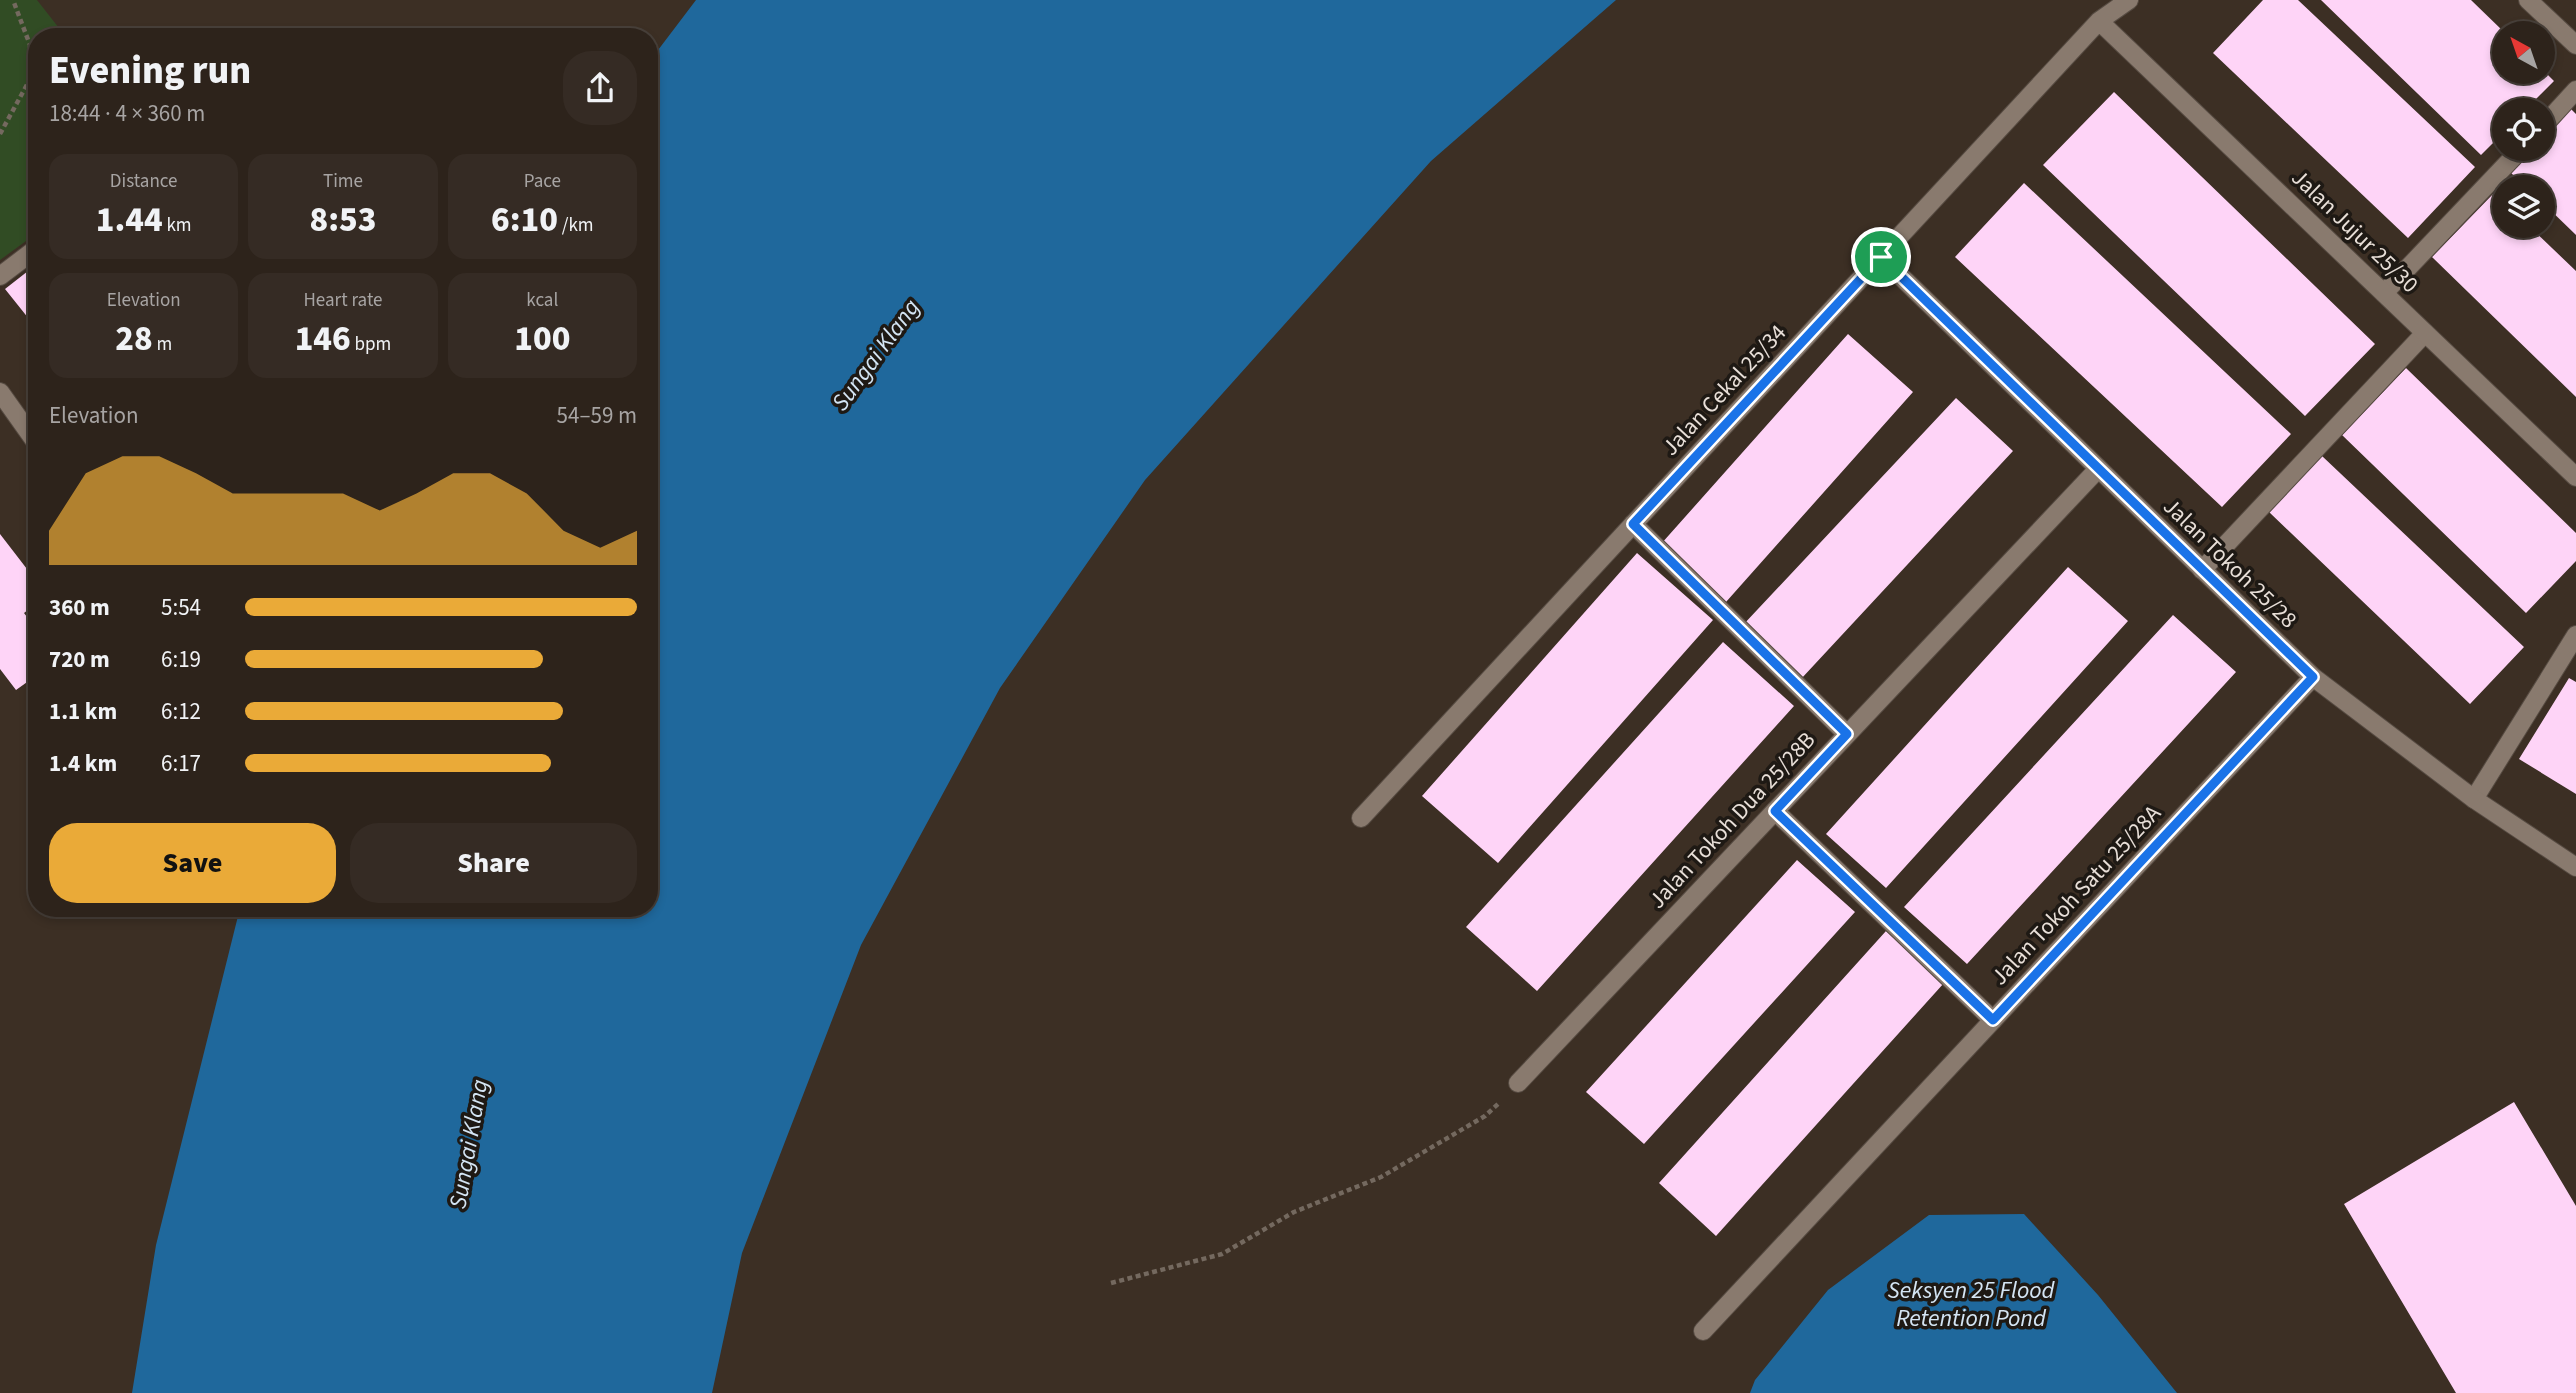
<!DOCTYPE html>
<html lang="en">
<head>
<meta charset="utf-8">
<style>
	body { margin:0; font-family:"Source Sans 3",sans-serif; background:#352b24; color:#f1f3f6; height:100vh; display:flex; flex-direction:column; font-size:26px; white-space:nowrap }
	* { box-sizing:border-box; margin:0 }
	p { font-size:23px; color:#a7a4a3 }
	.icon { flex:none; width:38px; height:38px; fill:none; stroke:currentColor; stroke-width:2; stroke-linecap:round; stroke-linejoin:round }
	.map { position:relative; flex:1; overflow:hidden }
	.details { position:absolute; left:28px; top:28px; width:630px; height:889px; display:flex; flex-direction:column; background:#2d231b; border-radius:28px; box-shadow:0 4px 10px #0003,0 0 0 2px #48403a }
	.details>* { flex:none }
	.needle { width:46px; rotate:320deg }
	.fabs { position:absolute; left:2492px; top:21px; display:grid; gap:14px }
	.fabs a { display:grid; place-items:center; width:63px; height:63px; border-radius:50%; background:#2d231b; box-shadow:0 4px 10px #0003,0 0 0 2px #48403a; font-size:35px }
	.pin { position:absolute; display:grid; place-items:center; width:60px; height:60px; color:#fff; margin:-30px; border:4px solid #fff; border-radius:50%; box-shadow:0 2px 7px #0007 }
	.round { display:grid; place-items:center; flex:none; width:74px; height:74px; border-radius:28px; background:#352b24 }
	.overview { display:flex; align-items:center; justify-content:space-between; height:119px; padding:0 21px }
	h1 { font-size:38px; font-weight:800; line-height:52px }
	.stats { display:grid; grid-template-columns:repeat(3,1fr); gap:10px; height:119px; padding:7px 21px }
	.stats div { display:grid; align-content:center; border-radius:18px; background:#352b24; text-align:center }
	.stats b { font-size:35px; font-weight:800 }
	.stats small { font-size:19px; font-weight:400 }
	.stats p { font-size:19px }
	.chart { height:196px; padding:14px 21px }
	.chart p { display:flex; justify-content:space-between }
	.chart svg { width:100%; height:126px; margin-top:7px; fill:#eaaa38; opacity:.7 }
	.cta { display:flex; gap:14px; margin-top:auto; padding:14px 21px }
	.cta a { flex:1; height:80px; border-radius:28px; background:#eaaa38; color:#111; font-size:28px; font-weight:800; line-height:80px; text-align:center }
	.cta a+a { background:#352b24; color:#f1f3f6 }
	ul { padding:0 21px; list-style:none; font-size:23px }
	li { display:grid; grid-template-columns:112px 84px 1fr; align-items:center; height:52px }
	li i { height:18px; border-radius:9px; background:#eaaa38 }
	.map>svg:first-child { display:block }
</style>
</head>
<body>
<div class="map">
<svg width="2576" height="1393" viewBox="0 0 2576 1393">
	<rect width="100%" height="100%" fill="#3c2f24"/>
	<path fill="#314c24" d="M0,0H37L66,37H37V233L0,260Z"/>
	<path fill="#1f689c" d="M696,0H1616L1431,161L1145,480L1000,688L861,945L742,1253L712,1393H132L156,1245L240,908H649V62Z
		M2024,1214L2098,1295L2177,1393H1750L1755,1380L1828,1290L1929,1215Z"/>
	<path fill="#fed4f7" d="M2263,0H2298L2475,167L2408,238L2213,53Z
		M2321,0H2471L2504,32V72H2543V70L2554,81L2525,110H2504V132L2481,155Z
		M2114,92L2375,344L2305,416L2043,165Z
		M2571,109L2576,114V235L2543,203V187H2526L2510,172L2533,149H2543V139Z
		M2024,183L2291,434L2222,507L1955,257Z
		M2495,192L2504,201V226H2529L2576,271V397L2432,257Z
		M37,264V329L5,289Z
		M1848,334L1913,392L1726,602L1661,544Z
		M2406,368L2576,533V561L2526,613L2342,435Z
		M1956,398L2013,451L1801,679L1743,625Z
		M2322,456L2524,647L2470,704L2269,512Z
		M0,534L37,582V603L24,613L37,630V675L16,690L0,669Z
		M1637,553L1713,620L1498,863L1422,796Z
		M2068,567L2128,621L1886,888L1826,834Z
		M2173,615L2236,672L1967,964L1904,907Z
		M1723,642L1794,706L1537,991L1466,927Z
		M2569,678L2576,682V794L2519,759Z
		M1797,860L1855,912L1644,1144L1586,1092Z
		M1886,931L1944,983L1716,1236L1659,1183Z
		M2514,1102L2576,1206V1393H2456L2344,1204Z"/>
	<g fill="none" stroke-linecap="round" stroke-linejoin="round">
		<g stroke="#564b42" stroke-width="20">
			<path id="service" d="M2543,126L2576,90
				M0,276L37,248
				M2384,293L2521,149
				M1633,524L1847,734
				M2202,570L2425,333
				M2474,799L2576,635
				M1775,811L1993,1020"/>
		</g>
		<g stroke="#564b42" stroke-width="20">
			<path id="minor" d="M2528,0L2576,45
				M2099,21L2576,477
				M1881,257L2313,677L2474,799L2576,867
				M0,392L37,444
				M1361,818L2099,21L2129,0
				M1518,1083L2098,469
				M1703,1331L2313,677"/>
		</g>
		<path stroke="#74695f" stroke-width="4.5" stroke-dasharray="5 3.5" stroke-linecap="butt" d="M0,134L29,81L30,45L13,0
			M1111,1283L1222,1254L1294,1212L1381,1177L1485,1116L1498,1104"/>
		<use href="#service" stroke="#897a6e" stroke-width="18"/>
		<use href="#minor" stroke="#897a6e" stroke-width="18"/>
	</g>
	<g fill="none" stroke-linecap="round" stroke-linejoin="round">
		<g stroke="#fff" stroke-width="14">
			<path id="route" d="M1881,257L2313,677L1993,1020L1775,811L1847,734L1633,524Z"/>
		</g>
		<use href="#route" stroke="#1a73e8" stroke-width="9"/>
	</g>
	<g text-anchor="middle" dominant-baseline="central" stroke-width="7" stroke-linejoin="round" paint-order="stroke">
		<g font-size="23" fill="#e8dfd8" stroke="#1e1914">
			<text transform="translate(2355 231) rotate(44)">Jalan Jujur 25/30</text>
			<text transform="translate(1724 390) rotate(-47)">Jalan Cekal 25/34</text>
			<text transform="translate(2230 563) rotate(44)">Jalan Tokoh 25/28</text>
			<text transform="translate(1732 820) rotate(-47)">Jalan Tokoh Dua 25/28B</text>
			<text transform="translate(2076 895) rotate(-47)">Jalan Tokoh Satu 25/28A</text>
		</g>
		<g font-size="24" font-style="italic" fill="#d4e5f4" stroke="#1e1914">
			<text transform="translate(876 355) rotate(-54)">Sungai Klang</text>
			<text transform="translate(469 1144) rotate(-80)">Sungai Klang</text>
			<text x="1971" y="1290">Seksyen 25 Flood<tspan x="1971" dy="28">Retention Pond</tspan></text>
		</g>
	</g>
</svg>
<div class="fabs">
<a><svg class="needle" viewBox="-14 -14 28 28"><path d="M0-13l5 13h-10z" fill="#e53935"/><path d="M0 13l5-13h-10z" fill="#a7a4a3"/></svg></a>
<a><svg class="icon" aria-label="locate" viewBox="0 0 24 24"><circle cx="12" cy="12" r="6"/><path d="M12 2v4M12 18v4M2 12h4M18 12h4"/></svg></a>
<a><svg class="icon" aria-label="layers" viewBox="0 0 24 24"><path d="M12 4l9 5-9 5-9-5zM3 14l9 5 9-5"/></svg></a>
</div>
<div class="pin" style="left:1881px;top:257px;background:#1e9e55"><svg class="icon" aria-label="arrive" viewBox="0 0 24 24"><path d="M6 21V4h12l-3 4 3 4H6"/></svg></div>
<section class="details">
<div class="overview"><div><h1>Evening run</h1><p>18:44 · 4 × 360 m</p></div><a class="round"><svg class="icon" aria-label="share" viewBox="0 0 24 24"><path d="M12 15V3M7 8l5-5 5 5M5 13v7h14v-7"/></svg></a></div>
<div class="stats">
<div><p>Distance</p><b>1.44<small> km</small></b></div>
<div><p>Time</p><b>8:53</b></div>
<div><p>Pace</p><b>6:10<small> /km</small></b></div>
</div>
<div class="stats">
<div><p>Elevation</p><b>28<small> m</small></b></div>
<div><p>Heart rate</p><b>146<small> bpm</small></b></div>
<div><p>kcal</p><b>100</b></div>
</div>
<div class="chart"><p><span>Elevation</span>54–59 m</p>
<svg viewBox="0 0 160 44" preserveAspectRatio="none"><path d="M0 44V32L10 12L20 6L30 6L40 12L50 19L60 19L70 19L80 19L90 25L100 19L110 12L120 12L130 19L140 32L150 38L160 32V44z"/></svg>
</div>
<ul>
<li><b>360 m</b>5:54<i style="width:100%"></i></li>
<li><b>720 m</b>6:19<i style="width:76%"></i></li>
<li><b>1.1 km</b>6:12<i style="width:81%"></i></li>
<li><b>1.4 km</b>6:17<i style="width:78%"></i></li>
</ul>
<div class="cta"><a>Save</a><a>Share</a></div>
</section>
</div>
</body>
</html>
